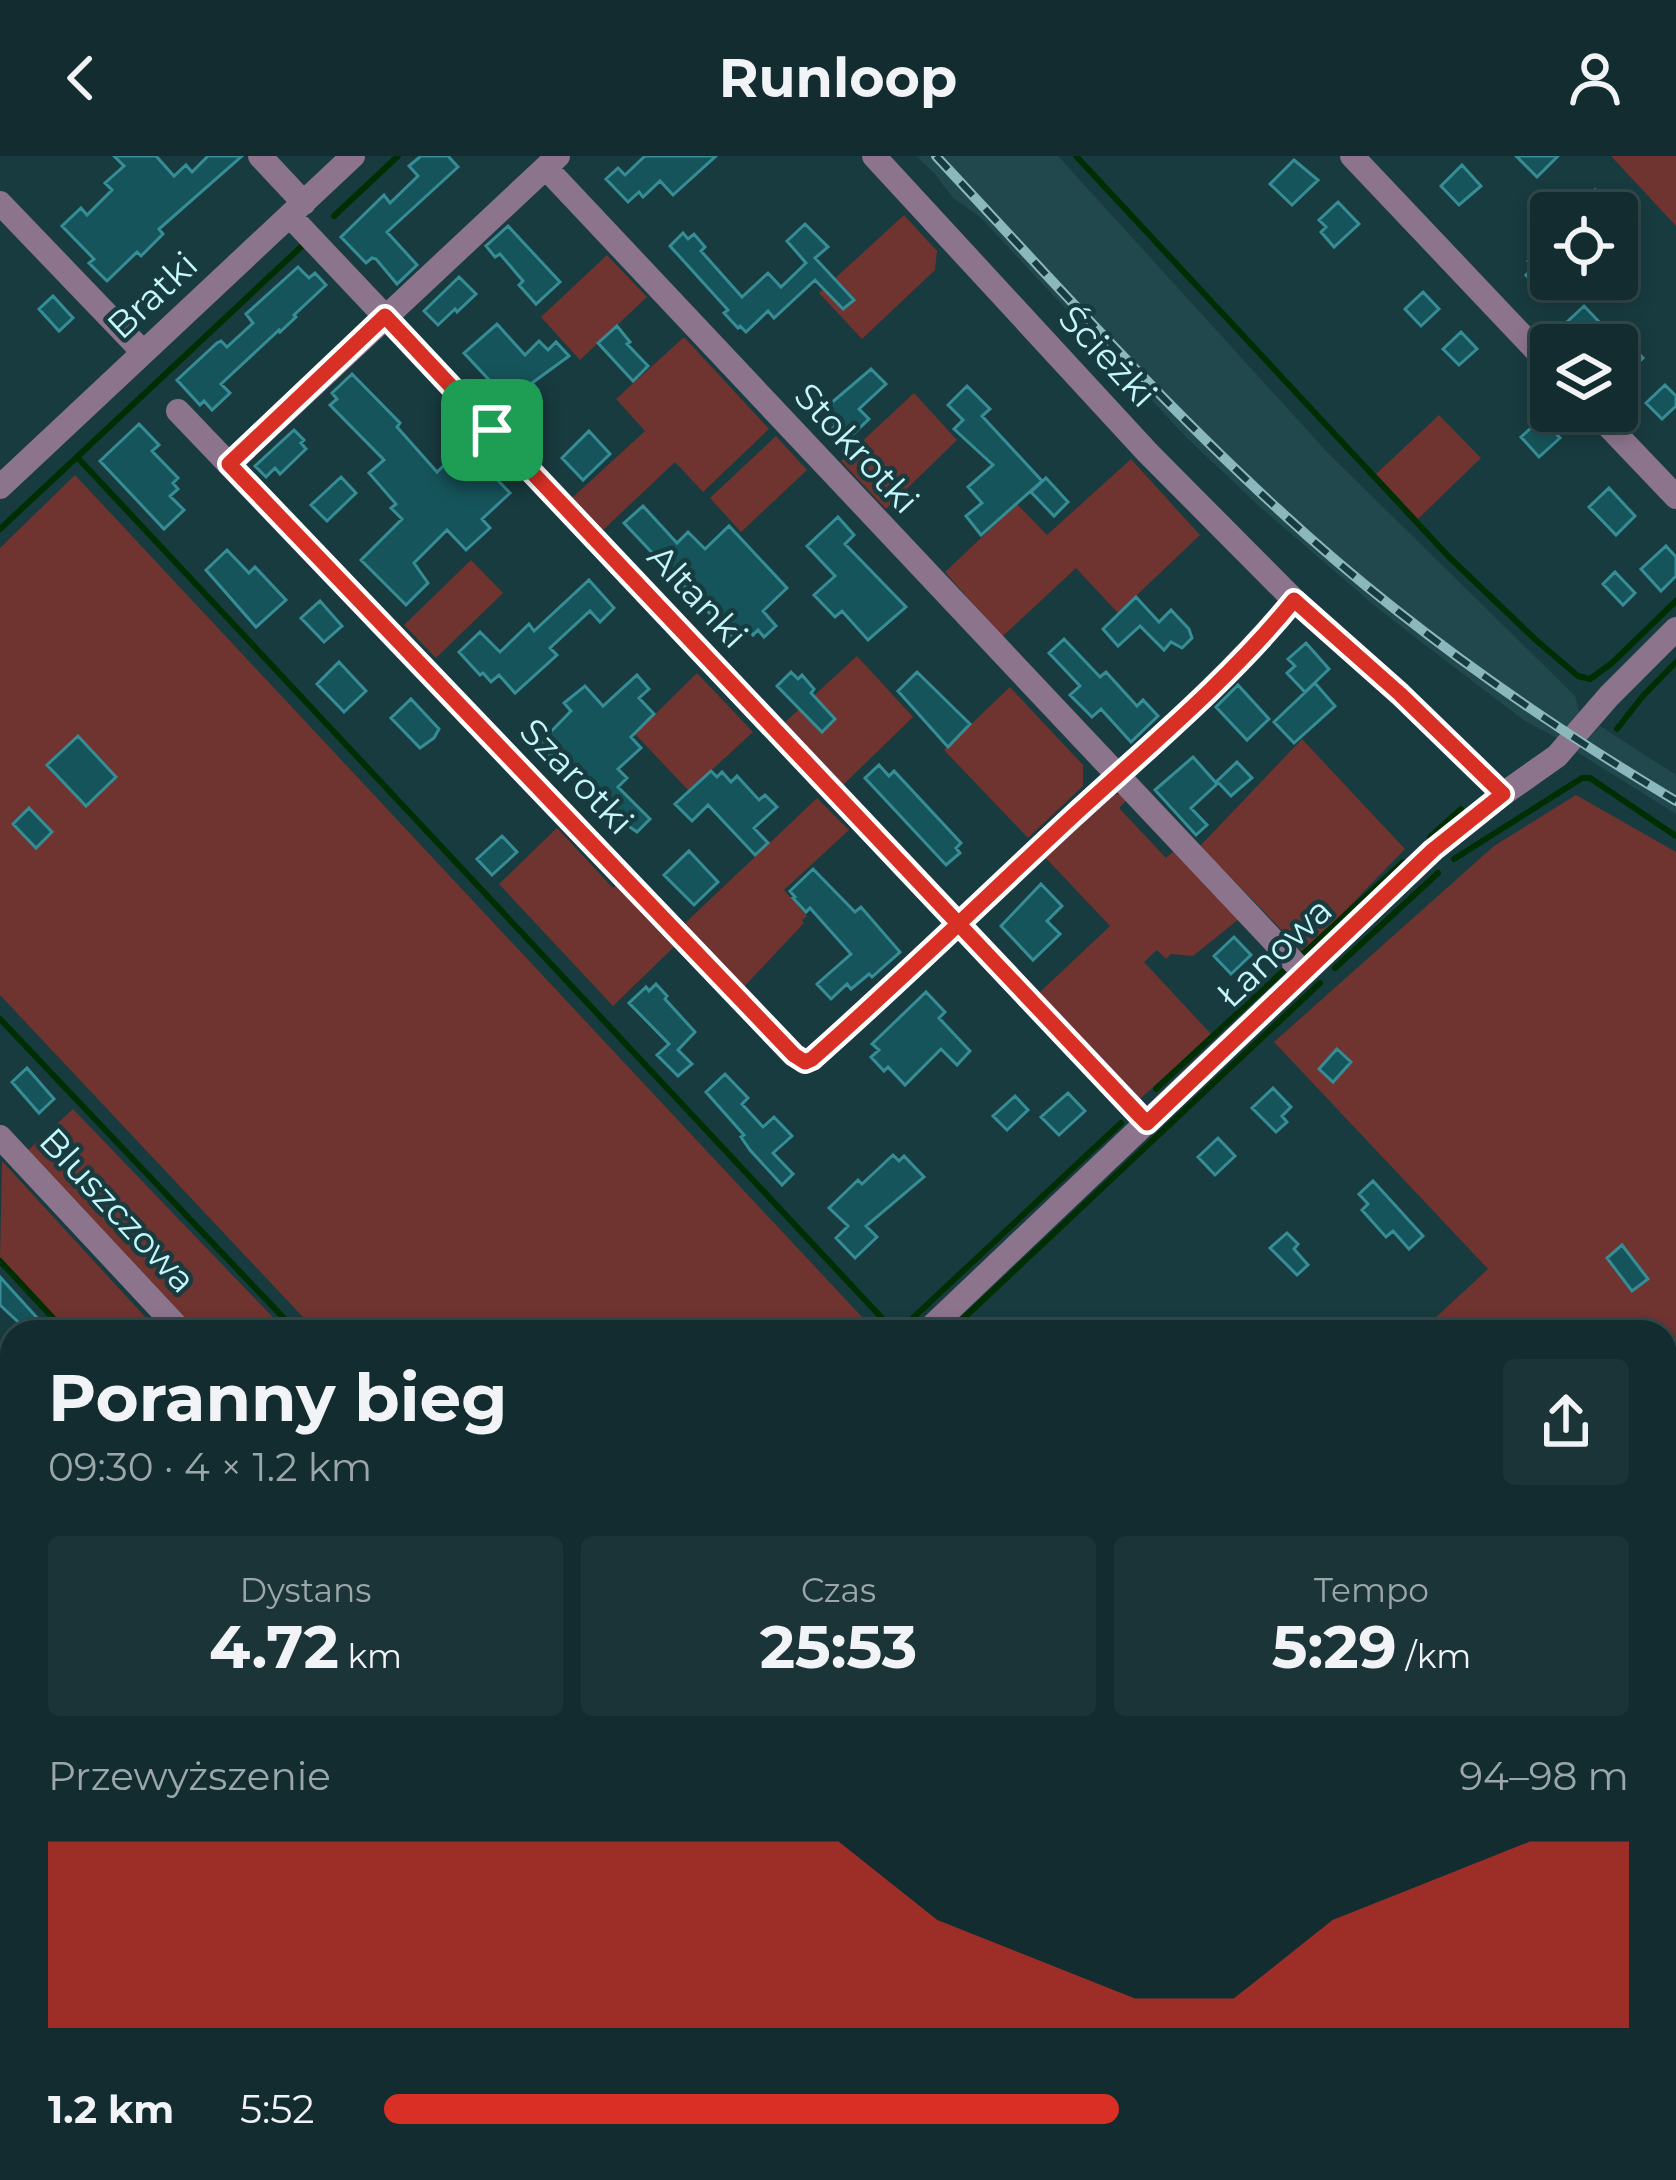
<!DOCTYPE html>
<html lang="pl">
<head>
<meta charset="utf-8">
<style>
	body { margin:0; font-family:Montserrat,sans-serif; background:#1b3437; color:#f1f3f6; height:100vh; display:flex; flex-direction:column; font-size:45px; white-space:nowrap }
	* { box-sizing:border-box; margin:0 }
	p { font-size:39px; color:#9ca7aa }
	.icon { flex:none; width:66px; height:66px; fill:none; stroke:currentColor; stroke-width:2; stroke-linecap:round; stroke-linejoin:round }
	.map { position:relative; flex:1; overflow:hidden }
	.side { position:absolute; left:0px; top:1164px; width:1677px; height:861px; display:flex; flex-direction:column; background:#122c2f; border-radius:36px 36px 0 0; box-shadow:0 6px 18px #0003,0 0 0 3px #31484b }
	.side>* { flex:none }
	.tools { position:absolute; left:1530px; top:36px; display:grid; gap:24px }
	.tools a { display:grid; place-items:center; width:108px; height:108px; border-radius:12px; background:#122c2f; box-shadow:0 6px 18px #0003,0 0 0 3px #31484b; font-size:60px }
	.pin { position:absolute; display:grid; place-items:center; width:102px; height:102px; color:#fff; margin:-51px; border-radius:24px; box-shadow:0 6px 18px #0006 }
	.round { display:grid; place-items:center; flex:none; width:126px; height:126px; border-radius:12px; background:#1b3437 }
	.head { display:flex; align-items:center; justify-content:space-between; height:204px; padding:0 48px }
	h1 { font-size:66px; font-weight:700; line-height:90px }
	.metrics { display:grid; grid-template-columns:repeat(3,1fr); gap:18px; height:204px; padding:12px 48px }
	.metrics div { display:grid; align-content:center; border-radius:12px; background:#1b3437; text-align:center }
	.metrics b { font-size:60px; font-weight:700 }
	.metrics small { font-size:33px; font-weight:400 }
	.metrics p { font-size:33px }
	.chart { height:336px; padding:24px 48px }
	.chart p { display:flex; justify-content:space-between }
	.chart svg { width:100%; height:216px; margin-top:12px; fill:#d93025; opacity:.7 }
	ul { padding:0 48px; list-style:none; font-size:39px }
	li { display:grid; grid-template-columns:192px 144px 1fr; align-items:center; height:90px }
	li i { height:30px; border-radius:15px; background:#d93025 }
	header { display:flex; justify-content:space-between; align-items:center; height:156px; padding:0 48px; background:#122c2f; font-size:54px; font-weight:700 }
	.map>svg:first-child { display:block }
</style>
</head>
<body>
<header><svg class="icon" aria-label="back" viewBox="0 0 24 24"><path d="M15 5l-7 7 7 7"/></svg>Runloop<svg class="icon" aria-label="person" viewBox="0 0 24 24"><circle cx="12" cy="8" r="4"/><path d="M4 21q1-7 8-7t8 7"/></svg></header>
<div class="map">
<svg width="1676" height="2024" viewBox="0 0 1676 2024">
	<rect width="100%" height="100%" fill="#183b3f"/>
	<path fill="#21494d" d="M916,0H1058L1327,296L1575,540L1580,558L1559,583L1525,565L1421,486L1370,446L1259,350L1185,280L980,61L953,42L935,18Z
		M1600,570L1676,619V658L1577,596Z"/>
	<path fill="#6f3330" d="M1611,0H1676V70Z
		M904,59L937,95L935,114L862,183L819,137Z
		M607,99L647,141L580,204L541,161Z
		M684,181L769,273L703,336L675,306L603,374L572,342L645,275L616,243Z
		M914,237L957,284L886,353L841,305Z
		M1439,259L1481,302L1418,363L1376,318Z
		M776,280L807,314L741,376L710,342Z
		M1131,303L1200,379L1118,457L1076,412L1002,481L945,416L1017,348L1047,379Z
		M75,319L876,1176H317L0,839V392Z
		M471,404L503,437L436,502L404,469Z
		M857,500L913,561L842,630L783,568Z
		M697,517L753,576L689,635L635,578Z
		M1010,531L1083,609V630L1028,682L944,594Z
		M1302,583L1405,693L1304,797L1200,690Z
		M1122,638L1127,644L1119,652L1166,702L1175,694L1239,763L1193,800L1171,798L1166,803L1157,794L1144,806L1211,878L1140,943L1039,837L1110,770L1043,699L1108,639Z
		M1576,639L1676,696V2024H1672L1662,2013H1665V1176H1420L1488,1113L1274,886L1494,690Z
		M817,642L849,674L784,734L807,760L802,764L804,767L741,834L681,771Z
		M557,672L613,732L620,726L675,790L613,850L499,728Z
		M73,953L287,1176H191L25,997Z
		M2,1005L159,1176H68L0,1103Z
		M0,1510L12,1523V1667L0,1664Z
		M12,1682V1789L0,1786V1726Z
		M0,1824L12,1827V2013H286L283,2024H0Z
		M427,2013H528L539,2024H415Z
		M957,2013H1071L1081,2024H951Z"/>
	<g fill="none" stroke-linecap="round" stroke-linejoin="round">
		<path stroke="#002e03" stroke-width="6" d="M1076,0L1449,401L1537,485L1578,520L1590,523L1612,507L1676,445
			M334,60L398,0
			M77,301L303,89
			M0,373L77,301L895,1176
			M1617,573L1642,541L1676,506
			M1430,681L1461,653
			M1454,703L1582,622H1590L1676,680
			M1304,797L1403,706
			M1335,812L1438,717
			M0,863L297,1176
			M1156,933L1284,814
			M0,1105L66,1176
			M898,1176L1121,967
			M949,1176L1320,827
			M0,1373L12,1386
			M1665,1390L1674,1382
			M1665,1783L1676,1773
			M0,1791L12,1795
			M1665,1970L1676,1959
			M1082,2013L1093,2024
			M1625,2013L1634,2024
			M330,2024L333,2013
			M1490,2024L1493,2013"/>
	</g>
	<path fill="#15545a" stroke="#378d96" stroke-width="3" d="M114,0H156L174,20L186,9L192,16L208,0H242L159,73L163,78L141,100L137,96L107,125L89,107L94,103L62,70L81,52L87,59L112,34L105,27L124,10Z
		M421,0H448L458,11L387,76L417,109L397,128L376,103L372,102L366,107L341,81L384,39L390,47L418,20L409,10Z
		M645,0H716L673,39L660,25L643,41L639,36L628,46L606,23L618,12L625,19Z
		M1516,0H1558L1537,21Z
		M1294,4L1318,24L1292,49L1270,28Z
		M1462,9L1481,30L1459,49L1441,30Z
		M1595,34L1617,57H1572Z
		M1338,46L1359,68L1334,91L1321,76L1326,71L1319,64Z
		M805,68L828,91L815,102L854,144L843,153L815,124L774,162L768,155L746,176L740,170L738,172L724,157L728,154L670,90L683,77L688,83L694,78L705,91L701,95L742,141L768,117L781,131L806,107L787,85Z
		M508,70L560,126L536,148L519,129L523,125L500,98L495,101L486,90Z
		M1540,94L1545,100L1551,95V130L1542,137L1526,119L1534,111L1528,105Z
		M298,111L309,122L315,117L326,129L294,159L296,161L280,176L279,174L221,228L230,237L212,254L204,245L200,249L177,224L217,187L221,185L227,191L253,167L246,158Z
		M459,121L476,138L457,156L455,153L438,169L424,155Z
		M1423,136L1439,153L1421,170L1405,153Z
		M53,140L73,162L59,175L39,153Z
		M1584,150L1604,171L1589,186L1568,165Z
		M497,168L525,199L539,185L548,194L556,186L569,200L532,227L538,234L534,238L541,245L519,265L503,248L508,244L464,197Z
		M617,170L630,186L627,188L648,210L633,225L598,187Z
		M1461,176L1477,193L1459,209L1443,193Z
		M1625,183L1643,202L1617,226V190Z
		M871,213L886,228L859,253L869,263L846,285L833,272L836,269L823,254Z
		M352,218L400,267L397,271L437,316L470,285L482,297L477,303L510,337L482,363L490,372L466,394L447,374L414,407L428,427L406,449L361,404L402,363L391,352L396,348L369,317L384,304L330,249L337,243L332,237Z
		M1665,229L1676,240V250L1662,263L1646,247Z
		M967,230L990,253L982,260L1042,325L981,379L966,360L982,347L968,331L993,309L954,273L963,264L948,249Z
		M1542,262L1560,282L1539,301L1521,281Z
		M139,268L159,289L152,295L178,322L173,327L178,333L170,340L184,354L164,373L100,305Z
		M294,274L304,284L301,287L306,293L280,318L275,312L266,321L255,310Z
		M589,275L610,298L583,324L562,302Z
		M341,321L356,337L327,365L311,349Z
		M1046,322L1068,346L1054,360L1031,336Z
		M1609,332L1635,360L1616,379L1589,351Z
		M643,350L677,387L688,376L705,393L729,370L787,432L763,455L776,470L764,481L758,474L753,479L746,471L734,483L624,367Z
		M838,361L854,379L845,388L906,451L868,484L842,455L835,461L814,439L835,420L807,390Z
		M1666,390L1676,401V420L1661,435L1641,413Z
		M227,394L249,417L255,411L286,444L256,471L206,414Z
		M1615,416L1635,437L1623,449L1603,428Z
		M589,424L614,452L600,466L590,455L550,492L557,499L515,537L499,519L491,526L483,517L480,519L459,496L480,476L500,496L529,468L534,475Z
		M1136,441L1159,466L1171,454L1189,473L1192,482L1182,492L1171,486L1164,494L1140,470L1118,490L1103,473Z
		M320,445L342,470L324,486L301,462Z
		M1064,483L1100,521L1106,516L1137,550L1143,544L1158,560L1131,586L1101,553L1092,561L1070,539L1080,530L1049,497Z
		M1306,487L1329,513L1305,536L1287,517L1295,510L1288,503Z
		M339,506L366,535L344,556L317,528Z
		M791,516L798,523L802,519L814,533L811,537L835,563L822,576L777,530Z
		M917,516L970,568L948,591L898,535Z
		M637,519L649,533L639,542L654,558L631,581L641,592L618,613L627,622L618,631L650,663L637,676L617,662L621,659L570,608L568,610L555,596L550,601L538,589L571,555L564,547L585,530L603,550Z
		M1315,527L1335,550L1294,587L1274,566Z
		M1238,529L1269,563L1247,584L1216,551Z
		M411,543L439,573L434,582L420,592L391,562Z
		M78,580L116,621L86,650L47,609Z
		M1193,601L1217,628L1191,652L1207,669L1196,679L1155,634Z
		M1237,606L1252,622L1231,640L1217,625Z
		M879,609L889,620L894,615L961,687L956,692L960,697L946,709L865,622Z
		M711,615L717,621L722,616L731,626L737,620L759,644L765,639L777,651L754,672L768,687L755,699L708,649L692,665L675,648Z
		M29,652L52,676L36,692L13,668Z
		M502,680L517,696L492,719L477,703Z
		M689,695L718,726L694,749L664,719Z
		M813,713L855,756L861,751L900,796L872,821L869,818L851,833L847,828L831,843L817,828L851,798L810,752L806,756L793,742L795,741L790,735Z
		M1041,728L1062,750L1047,765L1060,778L1033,804L1001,770Z
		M1234,781L1251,799L1231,818L1214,800Z
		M656,828L667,840L665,843L695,876L678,894L692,908L678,920L657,899L669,888L629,847L646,831L649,835Z
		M926,836L945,856L939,862L970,895L957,909L941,893L905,929L888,911L884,915L871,901L879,894L872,888Z
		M1337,893L1351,906L1333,926L1319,913Z
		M27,912L54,943L39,957L12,926Z
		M725,918L748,942L742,948L763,971L774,961L792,980L773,997L793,1018L782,1029L750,994L741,981L744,979L706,936Z
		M1273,932L1291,951L1282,960L1287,966L1276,976L1252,952Z
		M1068,937L1085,955L1059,979L1041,961Z
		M1015,940L1028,954L1007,974L993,960Z
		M1218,982L1235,1000L1215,1019L1198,1001Z
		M893,999L899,1005L904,1000L924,1021L866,1070L877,1081L855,1102L836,1082L848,1070L829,1052L858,1024L862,1028Z
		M1373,1025L1423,1080L1409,1093L1393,1075L1386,1081L1362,1054L1368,1048L1359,1038Z
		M1287,1077L1298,1088L1294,1093L1308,1109L1297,1119L1270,1092Z
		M1622,1089L1648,1123L1632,1135L1607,1102Z
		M0,1121L50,1176H29L0,1149Z"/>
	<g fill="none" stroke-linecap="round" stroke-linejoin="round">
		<path stroke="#8c748d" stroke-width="24" d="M260,0L304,47
			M874,0L1147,296L1294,444L1400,538L1503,638
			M1352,0L1551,210
			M546,12L1304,817
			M0,47L143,196
			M290,60L1147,967
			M178,255L794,899L805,906L812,903C899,826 981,745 1066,667C1144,595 1227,525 1294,444
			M1594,255L1676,341
			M229,308L558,0
			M0,331L353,0
			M0,981L182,1176
			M926,1176L1433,694L1503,638L1557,600L1609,540L1676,473
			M0,1239L12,1252
			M0,1338L12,1327
			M0,1672H2L0,1681
			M649,2024L658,2013"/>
		<path stroke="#bc97bf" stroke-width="24" d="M0,1811L12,1814
			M1103,2013L1113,2024
			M310,2024L313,2013"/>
		<g stroke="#8bb8bd" stroke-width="10">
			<path id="rail" d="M936,0C1048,120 1158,243 1279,354C1400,466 1535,561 1676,645"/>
		</g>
		<use href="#rail" stroke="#183b3f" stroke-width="6" stroke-dasharray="18" stroke-linecap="butt"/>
	</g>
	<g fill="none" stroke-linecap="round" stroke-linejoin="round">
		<g stroke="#fff" stroke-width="24">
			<path id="route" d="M492,274C708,503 924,732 1140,960L1147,967L1433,694L1503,638L1400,538L1294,444C1230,523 1148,591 1073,660C986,741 901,824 812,903L805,906L794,899L229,308L385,160L492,274"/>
		</g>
		<use href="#route" stroke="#d93025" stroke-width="15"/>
	</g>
	<g text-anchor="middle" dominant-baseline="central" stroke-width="9" stroke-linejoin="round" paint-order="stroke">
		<g font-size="36" fill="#c4f6fb" stroke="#183b3f">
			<text transform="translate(152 139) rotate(-43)">Bratki</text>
			<text transform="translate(1108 200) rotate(47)">Ścieżki</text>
			<text transform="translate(857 292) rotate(47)">Stokrotki</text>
			<text transform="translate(698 440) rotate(47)">Altanki</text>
			<text transform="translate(577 620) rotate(46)">Szarotki</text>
			<text transform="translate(1274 796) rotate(-43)">Łanowa</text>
			<text transform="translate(118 1054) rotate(47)">Bluszczowa</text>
		</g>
	</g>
</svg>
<div class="tools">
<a><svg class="icon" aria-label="locate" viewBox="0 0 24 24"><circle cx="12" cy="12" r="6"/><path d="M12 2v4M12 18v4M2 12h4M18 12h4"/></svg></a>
<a><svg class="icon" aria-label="layers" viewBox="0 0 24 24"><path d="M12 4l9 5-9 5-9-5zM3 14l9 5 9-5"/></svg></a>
</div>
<div class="pin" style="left:492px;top:274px;background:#1e9e55"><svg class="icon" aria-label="arrive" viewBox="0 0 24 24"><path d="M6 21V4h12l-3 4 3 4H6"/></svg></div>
<section class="side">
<div class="head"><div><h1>Poranny bieg</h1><p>09:30 · 4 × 1.2 km</p></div><a class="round"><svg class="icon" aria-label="share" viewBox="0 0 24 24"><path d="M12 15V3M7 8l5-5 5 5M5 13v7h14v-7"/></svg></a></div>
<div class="metrics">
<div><p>Dystans</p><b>4.72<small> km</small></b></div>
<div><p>Czas</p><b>25:53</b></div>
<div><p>Tempo</p><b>5:29<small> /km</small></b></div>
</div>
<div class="chart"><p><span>Przewyższenie</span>94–98 m</p>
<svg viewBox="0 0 160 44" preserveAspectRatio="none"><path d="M0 44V6L10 6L20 6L30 6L40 6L50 6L60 6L70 6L80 6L90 22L100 30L110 38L120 38L130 22L140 14L150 6L160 6V44z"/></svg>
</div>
<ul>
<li><b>1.2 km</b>5:52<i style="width:59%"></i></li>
</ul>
</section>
</div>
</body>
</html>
